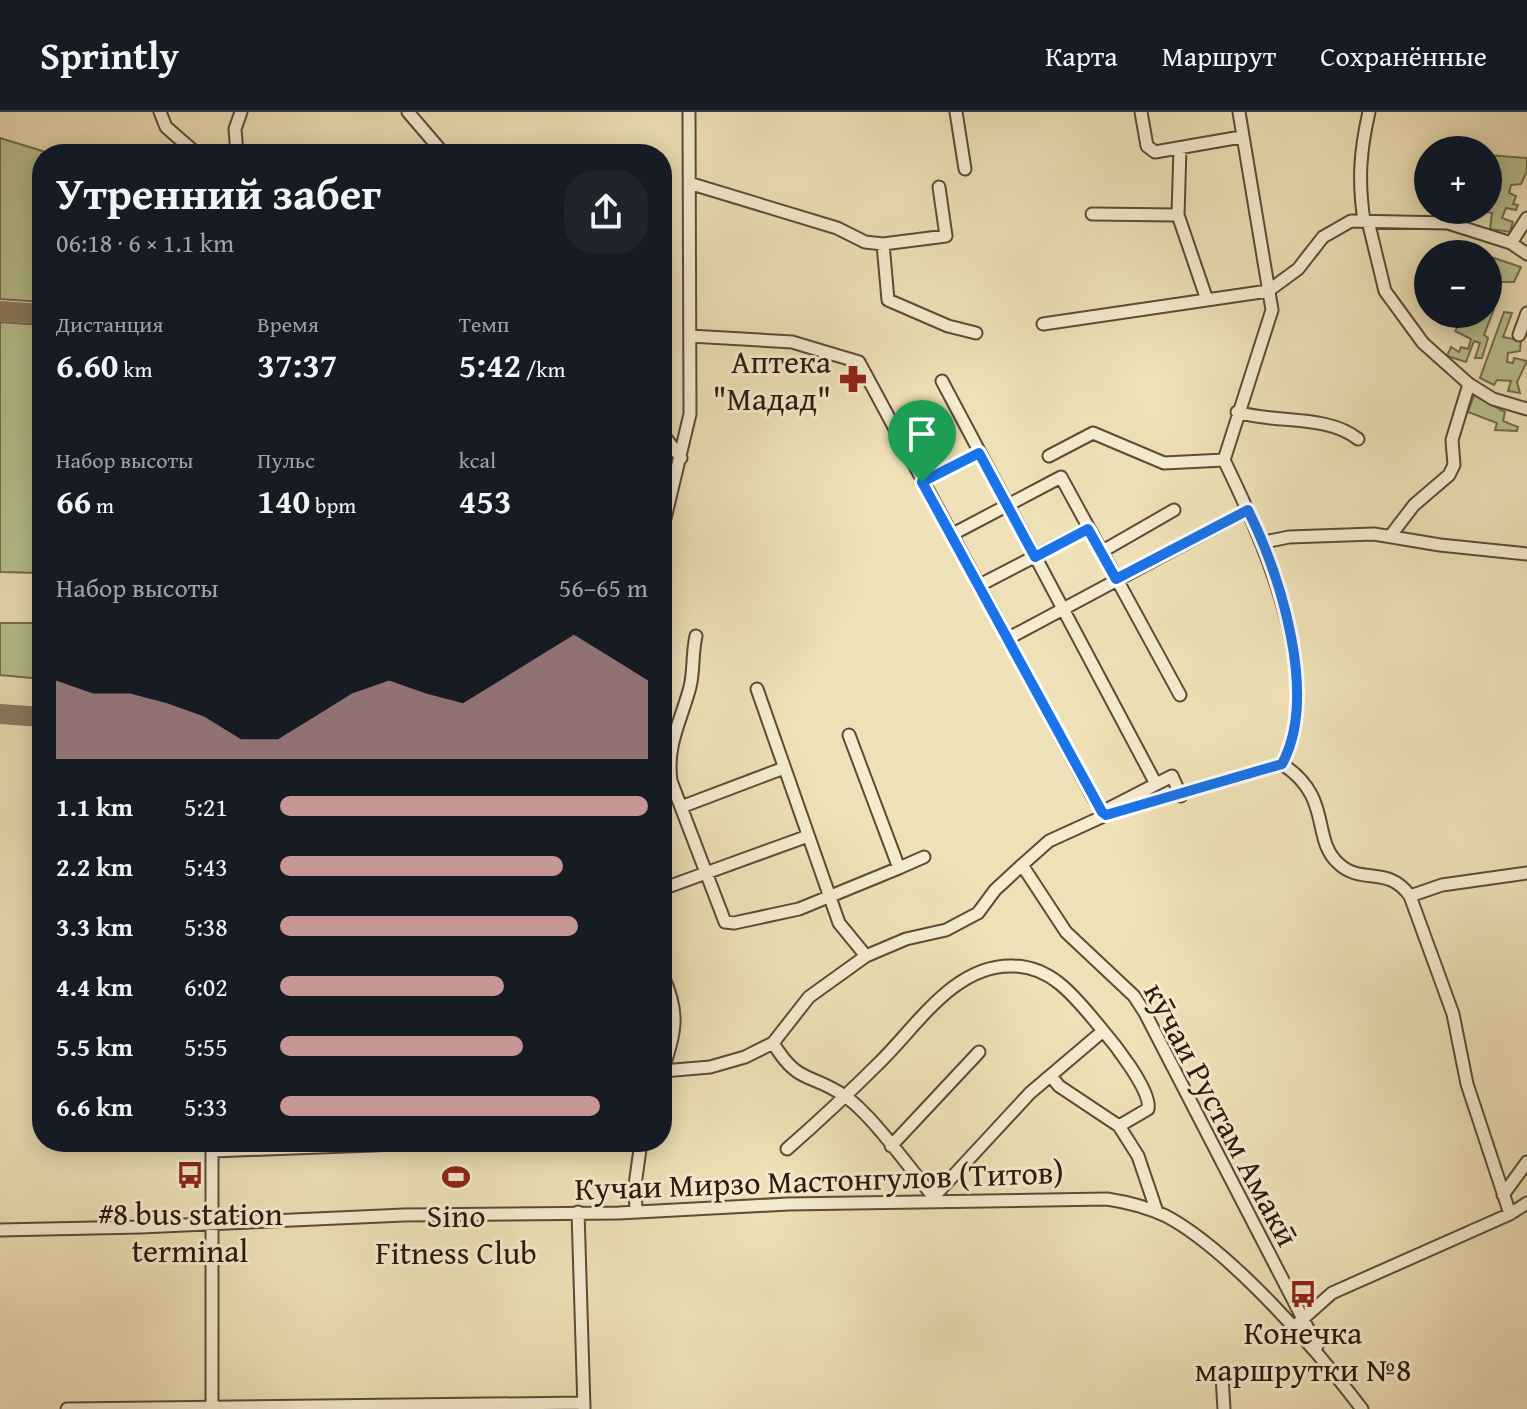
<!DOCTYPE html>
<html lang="ru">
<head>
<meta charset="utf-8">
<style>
	body { margin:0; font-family:"Gentium Book Plus",serif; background:#20242c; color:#f1f3f6; height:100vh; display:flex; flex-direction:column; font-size:30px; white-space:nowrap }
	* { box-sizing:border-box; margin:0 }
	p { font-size:26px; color:#9ea1a6 }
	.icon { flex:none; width:44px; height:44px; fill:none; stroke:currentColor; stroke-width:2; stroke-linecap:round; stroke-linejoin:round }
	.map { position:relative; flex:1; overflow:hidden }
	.details { position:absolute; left:32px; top:32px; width:640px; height:1008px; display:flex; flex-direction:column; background:#171b24; border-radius:32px; box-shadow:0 4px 20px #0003 }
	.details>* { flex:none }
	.fabs { position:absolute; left:1414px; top:24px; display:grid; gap:16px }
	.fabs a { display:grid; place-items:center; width:88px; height:88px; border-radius:50%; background:#171b24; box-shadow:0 4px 20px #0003; font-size:40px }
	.pin { position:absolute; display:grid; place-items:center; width:68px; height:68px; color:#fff; margin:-82px -34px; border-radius:50% 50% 50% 0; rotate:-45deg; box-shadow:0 0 8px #0007 }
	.pin .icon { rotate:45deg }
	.round { display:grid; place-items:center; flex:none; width:84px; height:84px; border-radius:32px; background:#20242c }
	.overview { display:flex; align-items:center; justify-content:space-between; height:136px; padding:0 24px }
	h1 { font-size:44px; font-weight:600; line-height:60px }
	.stats { display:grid; grid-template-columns:repeat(3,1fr); gap:12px; height:136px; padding:8px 24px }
	.stats div { display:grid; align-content:center }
	.stats b { font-size:34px; font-weight:600 }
	.stats small { font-size:22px; font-weight:400 }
	.stats p { font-size:22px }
	.chart { height:224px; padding:16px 24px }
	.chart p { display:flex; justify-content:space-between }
	.chart svg { width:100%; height:144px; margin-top:8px; fill:#c59692; opacity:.7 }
	ul { padding:0 24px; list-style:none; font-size:26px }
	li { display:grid; grid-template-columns:128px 96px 1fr; align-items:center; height:60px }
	li i { height:20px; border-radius:10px; background:#c59692 }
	header { display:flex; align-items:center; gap:48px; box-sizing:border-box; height:112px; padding:0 40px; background:#171b24; border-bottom:2px solid #363941 }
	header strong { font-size:38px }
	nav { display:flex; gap:44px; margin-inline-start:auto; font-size:28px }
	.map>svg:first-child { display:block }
</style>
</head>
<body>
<header>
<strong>Sprintly</strong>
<nav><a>Карта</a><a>Маршрут</a><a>Сохранённые</a></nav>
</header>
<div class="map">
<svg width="1527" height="1297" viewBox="0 0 1527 1297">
	<rect width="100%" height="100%" fill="#efe1b7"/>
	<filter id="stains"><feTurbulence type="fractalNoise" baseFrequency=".0025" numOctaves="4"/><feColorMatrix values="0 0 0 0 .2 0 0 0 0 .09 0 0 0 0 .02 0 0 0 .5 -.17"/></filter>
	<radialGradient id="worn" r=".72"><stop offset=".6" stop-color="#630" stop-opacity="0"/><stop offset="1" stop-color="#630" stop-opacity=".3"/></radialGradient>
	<path fill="#b9c38f" stroke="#726d4e" stroke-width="2" d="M0,26L52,42H42V190L0,187Z
		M1488,43L1527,46V59L1521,72L1511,73L1509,81L1516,84L1513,92L1518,93L1516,98L1506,96L1502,106L1513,110L1510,120L1490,117L1492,101L1480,99L1477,105L1471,103L1472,98H1488Z
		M1488,144L1521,155L1514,170H1497L1496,188L1488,183Z
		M1488,195L1494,197L1484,223L1488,226L1482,246H1475L1480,231L1474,229L1466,250L1447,244L1451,235L1459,240L1461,235L1468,237L1471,227L1455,219L1466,202H1488Z
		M1504,200L1512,201L1503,225L1513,227L1516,222L1521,228L1520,239L1508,241L1507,250L1513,251L1514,246L1527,249L1517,270L1520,281L1508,279L1511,269L1497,268L1494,273L1480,266Z
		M0,210L42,213V480L40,461L0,460Z
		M1474,283L1505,300L1503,309L1518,315L1517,319L1495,318L1497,311L1468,300Z
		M40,496L42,567L0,563V511H39Z"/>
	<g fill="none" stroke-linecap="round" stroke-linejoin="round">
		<path stroke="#8e7c62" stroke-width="20" d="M0,199L42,202
			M0,602L42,605"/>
		<g stroke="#5d4a38" stroke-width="15">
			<path id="minor" d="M160,0L166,15L197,42
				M408,0L444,42
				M956,0L965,57
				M1141,0L1147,34L1155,40L1241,25
				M1239,0L1272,198L1224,348C1262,427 1327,567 1282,652
				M1180,36L1178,103L1206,185
				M237,42L235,17L241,0
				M692,72L837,116L865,130L883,132L946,124L939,75
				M1092,102L1178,103
				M1364,109C1358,69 1360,39 1369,0
				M1368,109L1385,179L1423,231L1469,272L1493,287L1527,297
				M1511,131L1527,106
				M883,132L888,188L948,214L976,221
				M1043,212L1268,179L1298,157L1323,125L1351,109L1448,111L1511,131L1527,142
				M1519,223L1527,201
				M690,224L792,230L859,250L1094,687L1106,703
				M942,269L1156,672
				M1237,300C1276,312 1326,302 1358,327
				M662,321L681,346
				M1049,344L1093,321L1164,351L1224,348
				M922,370L979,341
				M662,419L690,302L689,0
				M951,423L1061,365L1180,583
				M1391,423L1414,393L1449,363L1454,353L1452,328L1469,272
				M1264,430L1289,425L1374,422L1440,433L1527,442
				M1101,440L1174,398
				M978,474L1088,417
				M696,524C692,541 694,559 690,575C681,609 666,633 671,669L725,810L734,811L799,797L899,756L849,623
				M1007,527L1248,398
				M757,577L839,811L866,844L906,827L946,818L978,801L995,778L1022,753
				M1282,652L1106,703L1049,729L1022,753L1066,820L1134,884L1145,901L1317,1234
				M1282,652C1334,686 1310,726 1339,752C1362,773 1388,753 1410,784L1453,902L1467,972L1510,1102
				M681,695L784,656
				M1106,698L1172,664L1181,684
				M899,756L924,745
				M662,777L808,724
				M1410,784L1442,773L1527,761
				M662,862C681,903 675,919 662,961
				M773,931C799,974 811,960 846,985C873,1004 910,1057 933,1084
				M663,959L710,955L745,945L773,931L809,885L866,844
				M1051,964L1059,974L1119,1014
				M212,1030V1297
				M891,1034L979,940
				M787,1037C819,1009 850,980 880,950C917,914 955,851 1014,854C1054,855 1077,888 1100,915C1113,930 1152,979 1148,997L1119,1014L1138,1044L1157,1100
				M212,1039L452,1030
				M1503,1083L1527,1050
				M929,1090L1030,981L1103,919
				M636,1099L635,1073L641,1030
				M578,1100L584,1296
				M0,1118L141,1115L404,1103L619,1101L788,1092L1107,1087C1127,1090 1147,1095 1166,1104C1230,1138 1318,1239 1362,1297
				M1296,1213L1332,1181L1510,1102L1527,1091
				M1222,1264L1224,1297
				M67,1297L584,1291"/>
		</g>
		<use href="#minor" stroke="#f5ecd0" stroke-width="11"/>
	</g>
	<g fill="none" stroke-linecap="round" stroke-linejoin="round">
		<g stroke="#fff" stroke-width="16">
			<path id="route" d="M979,341L1035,445L1088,417L1116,467L1248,398C1280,463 1319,584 1282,652L1106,703L1102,700L922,370Z"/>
		</g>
		<use href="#route" stroke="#1a73e8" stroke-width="10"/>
	</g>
	<defs>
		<g id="pharmacy-bare" transform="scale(2.16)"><path d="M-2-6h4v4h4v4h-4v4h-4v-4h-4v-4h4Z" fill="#8f2418" stroke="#f5ecd0" stroke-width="2.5" paint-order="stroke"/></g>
		<g id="bus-bare" transform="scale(2.16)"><path d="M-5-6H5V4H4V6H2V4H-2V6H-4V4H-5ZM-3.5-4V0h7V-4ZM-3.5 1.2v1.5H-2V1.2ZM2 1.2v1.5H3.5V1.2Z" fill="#8f2418" stroke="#f5ecd0" stroke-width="2.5" paint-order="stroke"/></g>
		<g id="stadium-bare" transform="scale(2.16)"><path d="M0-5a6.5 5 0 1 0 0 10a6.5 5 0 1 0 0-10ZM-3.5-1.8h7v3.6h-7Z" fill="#8f2418" stroke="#f5ecd0" stroke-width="2.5" paint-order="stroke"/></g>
	</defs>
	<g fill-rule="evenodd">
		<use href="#pharmacy-bare" x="853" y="267"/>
		<use href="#bus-bare" x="190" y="1063"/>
		<use href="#stadium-bare" x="456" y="1065"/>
		<use href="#bus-bare" x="1303" y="1182"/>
	</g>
	<g text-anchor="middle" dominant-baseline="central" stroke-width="6" stroke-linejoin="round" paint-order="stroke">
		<g font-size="32" fill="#2c170d" stroke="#f5ecd0">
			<text x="831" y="249" text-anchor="end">Аптека<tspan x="831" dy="37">"Мадад"</tspan></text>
			<text x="190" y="1101">#8 bus station<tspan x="190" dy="37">terminal</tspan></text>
			<text x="456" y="1103">Sino<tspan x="456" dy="37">Fitness Club</tspan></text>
			<text x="1303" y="1220">Конечка<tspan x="1303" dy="37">маршрутки №8</tspan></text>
		</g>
		<g font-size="32" fill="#2c170d" stroke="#f5ecd0">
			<text transform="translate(1222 1002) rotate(62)">кӯчаи Рустам Амакӣ</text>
			<text transform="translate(819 1068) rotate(-2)">Кучаи Мирзо Мастонгулов (Титов)</text>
		</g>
	</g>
	<rect width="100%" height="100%" filter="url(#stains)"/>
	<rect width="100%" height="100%" fill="url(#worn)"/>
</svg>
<div class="fabs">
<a>+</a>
<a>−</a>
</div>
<div class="pin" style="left:922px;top:370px;background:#1e9e55"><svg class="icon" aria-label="arrive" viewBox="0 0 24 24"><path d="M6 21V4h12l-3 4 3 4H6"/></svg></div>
<section class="details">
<div class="overview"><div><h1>Утренний забег</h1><p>06:18 · 6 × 1.1 km</p></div><a class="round"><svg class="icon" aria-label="share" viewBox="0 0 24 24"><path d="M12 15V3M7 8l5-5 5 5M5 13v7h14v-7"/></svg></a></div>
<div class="stats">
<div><p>Дистанция</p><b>6.60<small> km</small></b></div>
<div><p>Время</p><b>37:37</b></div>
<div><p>Темп</p><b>5:42<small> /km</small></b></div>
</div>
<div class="stats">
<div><p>Набор высоты</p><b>66<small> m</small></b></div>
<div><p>Пульс</p><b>140<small> bpm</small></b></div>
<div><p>kcal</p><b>453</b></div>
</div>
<div class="chart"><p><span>Набор высоты</span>56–65 m</p>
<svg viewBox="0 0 160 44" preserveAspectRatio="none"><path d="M0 44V20L10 24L20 24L30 27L40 31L50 38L60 38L70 31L80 24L90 20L100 24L110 27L120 20L130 13L140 6L150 13L160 20V44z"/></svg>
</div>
<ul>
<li><b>1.1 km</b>5:21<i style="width:100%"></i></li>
<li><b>2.2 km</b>5:43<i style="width:77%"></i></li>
<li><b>3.3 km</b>5:38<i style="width:81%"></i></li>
<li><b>4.4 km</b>6:02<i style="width:61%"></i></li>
<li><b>5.5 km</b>5:55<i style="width:66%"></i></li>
<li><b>6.6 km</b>5:33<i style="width:87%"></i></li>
</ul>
</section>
</div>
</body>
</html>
